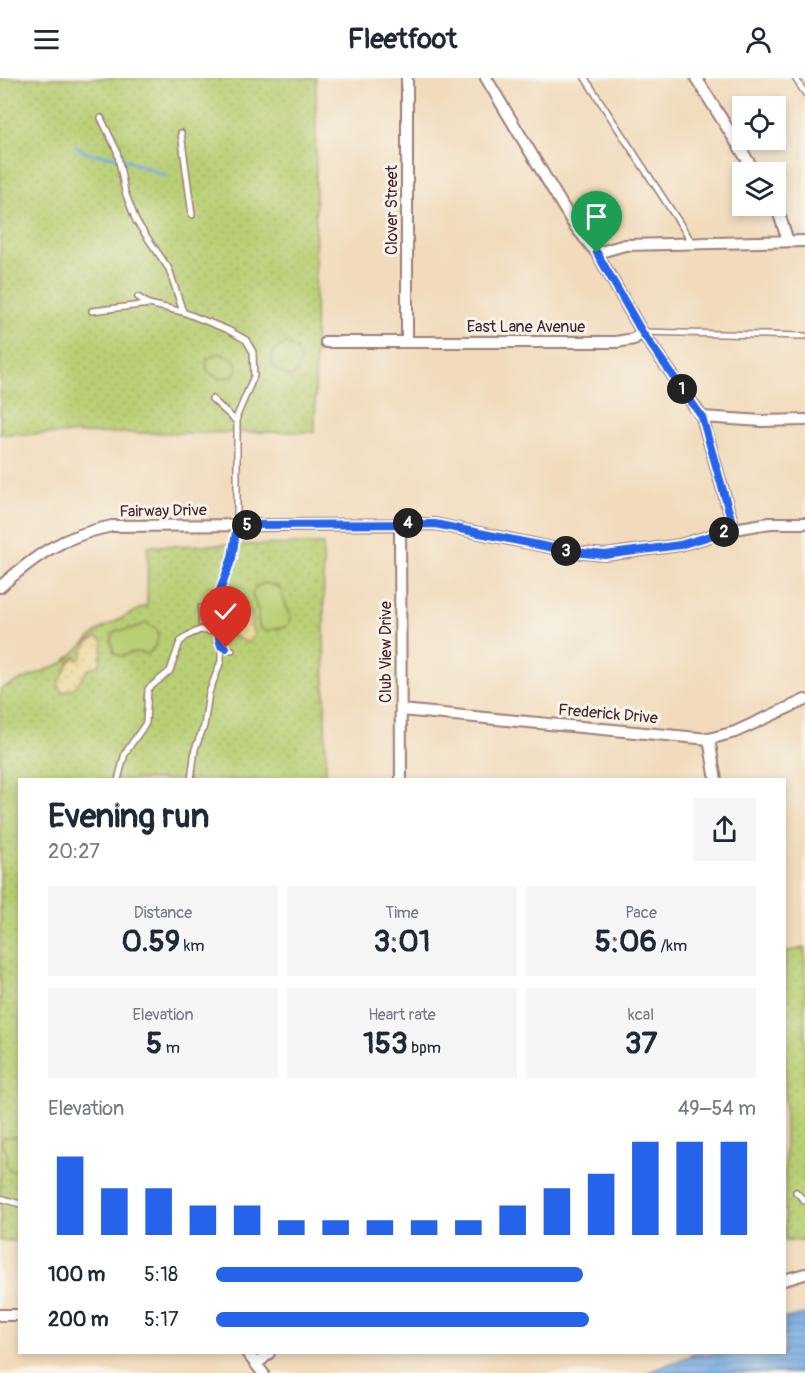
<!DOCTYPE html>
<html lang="en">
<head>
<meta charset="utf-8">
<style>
	body { margin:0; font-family:Pangolin,sans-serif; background:#f6f6f7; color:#1f2937; height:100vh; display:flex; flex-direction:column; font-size:22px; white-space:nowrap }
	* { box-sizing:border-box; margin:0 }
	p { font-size:20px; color:#747a83 }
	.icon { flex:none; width:33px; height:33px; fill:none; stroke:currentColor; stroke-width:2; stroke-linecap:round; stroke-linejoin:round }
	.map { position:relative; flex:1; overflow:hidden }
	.details { position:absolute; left:18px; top:700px; width:768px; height:576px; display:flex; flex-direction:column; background:#fff; border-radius:0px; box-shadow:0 3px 9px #0003 }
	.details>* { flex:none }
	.tools { position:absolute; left:732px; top:18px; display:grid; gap:12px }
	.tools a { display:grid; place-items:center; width:54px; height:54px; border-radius:0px; background:#fff; box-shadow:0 3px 9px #0003; font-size:30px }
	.pin { position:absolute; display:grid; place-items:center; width:51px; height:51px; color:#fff; margin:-62px -26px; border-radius:50% 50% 50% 0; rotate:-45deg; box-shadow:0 0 6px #0007 }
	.pin .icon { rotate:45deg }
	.km { position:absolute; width:30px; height:30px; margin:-15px; border-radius:50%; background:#222; color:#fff; font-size:16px; line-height:30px; text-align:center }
	.round { display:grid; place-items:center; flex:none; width:63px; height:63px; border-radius:0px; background:#f6f6f7 }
	.headline { display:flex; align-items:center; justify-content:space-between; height:102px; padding:0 30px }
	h1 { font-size:33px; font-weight:800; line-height:45px }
	.figures { display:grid; grid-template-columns:repeat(3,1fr); gap:9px; height:102px; padding:6px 30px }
	.figures div { display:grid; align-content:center; border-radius:0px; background:#f6f6f7; text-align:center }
	.figures b { font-size:30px; font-weight:800 }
	.figures small { font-size:16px; font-weight:400 }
	.figures p { font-size:16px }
	.chart { height:168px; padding:12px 30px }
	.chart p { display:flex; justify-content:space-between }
	.chart svg { width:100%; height:108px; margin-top:6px; stroke:#2563eb; stroke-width:6 }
	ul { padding:0 30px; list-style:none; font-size:20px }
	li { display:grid; grid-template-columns:96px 72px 1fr; align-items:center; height:45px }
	li i { height:15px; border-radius:8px; background:#2563eb }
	header { display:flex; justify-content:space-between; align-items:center; height:78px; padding:0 30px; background:#fff; font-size:27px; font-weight:800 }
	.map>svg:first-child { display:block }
</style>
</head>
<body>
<header><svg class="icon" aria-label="menu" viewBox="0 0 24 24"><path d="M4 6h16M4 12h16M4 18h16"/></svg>Fleetfoot<svg class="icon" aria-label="person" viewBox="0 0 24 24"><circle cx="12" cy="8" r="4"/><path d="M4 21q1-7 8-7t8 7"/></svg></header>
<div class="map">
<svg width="805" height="1295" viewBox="0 0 805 1295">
	<defs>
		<pattern id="grass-dots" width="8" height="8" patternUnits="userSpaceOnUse" patternTransform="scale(1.5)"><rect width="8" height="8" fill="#b9cf74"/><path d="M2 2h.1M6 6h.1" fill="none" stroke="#a1b165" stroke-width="1.8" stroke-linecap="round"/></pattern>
		<pattern id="sand-dots" width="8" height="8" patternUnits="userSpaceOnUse" patternTransform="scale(1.5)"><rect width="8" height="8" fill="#eeda9e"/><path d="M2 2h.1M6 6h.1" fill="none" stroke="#cebb88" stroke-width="1.8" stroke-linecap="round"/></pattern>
		<pattern id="water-rules" width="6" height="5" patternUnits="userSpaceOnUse" patternTransform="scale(1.5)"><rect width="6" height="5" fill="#73aae1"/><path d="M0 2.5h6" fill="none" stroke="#608ab7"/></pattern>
		<pattern id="building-hatch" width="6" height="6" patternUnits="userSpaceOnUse" patternTransform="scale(1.5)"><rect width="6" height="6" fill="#df9d6d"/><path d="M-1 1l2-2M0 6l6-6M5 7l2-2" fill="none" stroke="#b77f5a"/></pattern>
	</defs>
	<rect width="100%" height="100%" fill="#f7f3e8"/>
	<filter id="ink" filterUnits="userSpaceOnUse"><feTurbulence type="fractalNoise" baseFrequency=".0167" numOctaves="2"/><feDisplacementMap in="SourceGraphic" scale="12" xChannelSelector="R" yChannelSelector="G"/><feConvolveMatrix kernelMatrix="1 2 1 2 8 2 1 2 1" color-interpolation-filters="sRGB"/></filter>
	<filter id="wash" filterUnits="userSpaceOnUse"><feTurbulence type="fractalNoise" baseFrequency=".008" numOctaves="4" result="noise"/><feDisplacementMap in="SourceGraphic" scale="24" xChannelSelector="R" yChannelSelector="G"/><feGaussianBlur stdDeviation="1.35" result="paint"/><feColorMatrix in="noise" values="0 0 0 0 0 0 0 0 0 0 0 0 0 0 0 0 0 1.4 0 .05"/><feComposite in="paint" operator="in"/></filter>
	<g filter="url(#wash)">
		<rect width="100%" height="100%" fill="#f1dbbc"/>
		<path fill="url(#grass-dots)" stroke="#827750" stroke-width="1.5" d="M0,0H316L315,354L0,356Z
			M323,466L326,702H20V1163H0V611L63,585L99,552L147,527L148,468Z
			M805,870V1162H785V874Z"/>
		<path fill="url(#sand-dots)" stroke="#9c7c64" stroke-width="1.5" d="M245,532L252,535L251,548L254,557L249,565L229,556L237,538Z
			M97,559L103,564L100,586C96,589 89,590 87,593C80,602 75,615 61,613L58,606L70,583L76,579L78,582L81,580L87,565Z"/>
		<path fill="#b9cf74" stroke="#827750" stroke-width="1.5" d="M286,265L297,272L300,281L298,293L290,299L276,291L271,284L274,273Z
			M219,275L235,282L237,291L232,299L218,300L208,294L206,285L208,280Z
			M264,505L279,509L291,540L286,549L264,553L259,549L258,533L252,516L256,509Z
			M146,545C164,551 160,565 148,576L136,574L120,578L114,575L111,562L115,553L132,551Z
			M5,1059H19V1093L10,1092L6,1087L8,1077L1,1064Z"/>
		<path fill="url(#water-rules)" stroke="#5e6486" stroke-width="1.5" d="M805,1236V1295H646L697,1275H784L785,1240Z"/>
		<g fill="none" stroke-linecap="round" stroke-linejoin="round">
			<path stroke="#73aae1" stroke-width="3" d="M75,68L87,75L121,80L166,98"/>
		</g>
		<g id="blocks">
			<path fill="url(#building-hatch)" d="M198,527H208V548H198Z"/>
		</g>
	</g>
	<g filter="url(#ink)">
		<use href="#blocks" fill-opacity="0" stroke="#9e7d74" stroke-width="1.5"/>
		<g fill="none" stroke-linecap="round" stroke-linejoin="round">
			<g stroke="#9e7d74" stroke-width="8">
				<path id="service" d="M585,0L692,164
					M795,0L805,15
					M101,40L117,73L125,114L136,143L169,191L183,234
					M181,55L192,137
					M138,219L147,225
					M92,233L149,226L183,234L228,252L246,262L253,274L254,298L237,338V456L224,506L212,534L221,568L232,572
					M642,254L805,258
					M212,321L237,344
					M118,702L125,675L146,645L148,611L170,593L180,564L187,558L200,552L216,554
					M191,702L195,671L204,648L209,615L221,583V568
					M796,1114L805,1123
					M0,1120L20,1126"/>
			</g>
			<g stroke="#9e7d74" stroke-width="14">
				<path id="minor" d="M407,0V264
					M486,0L574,147L597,175L642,254L702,339L734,451
					M696,0L755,94
					M776,127L788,163
					M597,175L625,167L805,163
					M326,264H616L634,261L642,254
					M702,339L762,343L805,342
					M400,445L401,702
					M0,509C37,476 63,458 112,448L435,446L573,474L605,477L680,467L734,451L770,445H805
					M401,632L709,661L735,654L805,622
					M709,661L716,702
					M784,1202L805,1196
					M0,1237H20
					M247,1275L263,1295
					M258,1285L269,1275"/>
			</g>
			<use href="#service" stroke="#fff" stroke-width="5"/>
			<use href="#minor" stroke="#fff" stroke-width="10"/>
		</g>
	</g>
	<g fill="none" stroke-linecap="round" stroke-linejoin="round" filter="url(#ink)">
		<g stroke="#fff" stroke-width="12">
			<path id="route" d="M226,570L221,568L212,534L232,480L237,447L435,446L573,474L605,477L680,467L734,451L702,339L642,254L597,175"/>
		</g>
		<use href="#route" stroke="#2563eb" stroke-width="8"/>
	</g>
	<g text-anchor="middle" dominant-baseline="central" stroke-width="6" stroke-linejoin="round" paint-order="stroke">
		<g font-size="16" fill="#4a1f2b" stroke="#f7f3e8">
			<text transform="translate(392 132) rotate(-90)">Clover Street</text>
			<text x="526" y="249">East Lane Avenue</text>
			<text transform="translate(163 433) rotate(-1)">Fairway Drive</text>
			<text transform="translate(386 574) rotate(-90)">Club View Drive</text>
			<text transform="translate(608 636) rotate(5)">Frederick Drive</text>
		</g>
	</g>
</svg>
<div class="tools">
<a><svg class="icon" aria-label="locate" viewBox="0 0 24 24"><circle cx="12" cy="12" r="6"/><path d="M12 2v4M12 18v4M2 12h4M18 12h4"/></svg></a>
<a><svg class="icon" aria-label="layers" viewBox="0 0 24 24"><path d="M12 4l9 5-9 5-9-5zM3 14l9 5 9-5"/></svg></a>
</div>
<div class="pin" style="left:597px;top:175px;background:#1e9e55"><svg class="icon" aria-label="arrive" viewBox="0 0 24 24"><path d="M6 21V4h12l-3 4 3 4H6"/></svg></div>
<div class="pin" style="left:226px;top:570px;background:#d93025"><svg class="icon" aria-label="check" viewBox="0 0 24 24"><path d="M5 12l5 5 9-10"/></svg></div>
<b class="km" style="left:682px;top:311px">1</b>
<b class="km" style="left:724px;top:454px">2</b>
<b class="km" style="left:566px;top:473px">3</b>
<b class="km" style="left:408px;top:445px">4</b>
<b class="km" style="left:247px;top:447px">5</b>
<section class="details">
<div class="headline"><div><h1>Evening run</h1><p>20:27</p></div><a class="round"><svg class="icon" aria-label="share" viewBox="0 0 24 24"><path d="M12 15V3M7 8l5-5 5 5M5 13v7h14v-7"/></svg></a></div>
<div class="figures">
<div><p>Distance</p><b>0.59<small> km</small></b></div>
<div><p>Time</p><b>3:01</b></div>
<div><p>Pace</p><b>5:06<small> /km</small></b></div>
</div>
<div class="figures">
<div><p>Elevation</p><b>5<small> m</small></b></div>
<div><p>Heart rate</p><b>153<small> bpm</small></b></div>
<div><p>kcal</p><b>37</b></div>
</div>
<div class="chart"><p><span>Elevation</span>49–54 m</p>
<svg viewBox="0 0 160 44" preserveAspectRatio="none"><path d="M5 44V12M15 44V25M25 44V25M35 44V32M45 44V32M55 44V38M65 44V38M75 44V38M85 44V38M95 44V38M105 44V32M115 44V25M125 44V19M135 44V6M145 44V6M155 44V6"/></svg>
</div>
<ul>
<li><b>100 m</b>5:18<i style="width:68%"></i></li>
<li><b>200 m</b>5:17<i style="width:69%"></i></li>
</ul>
</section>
</div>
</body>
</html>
